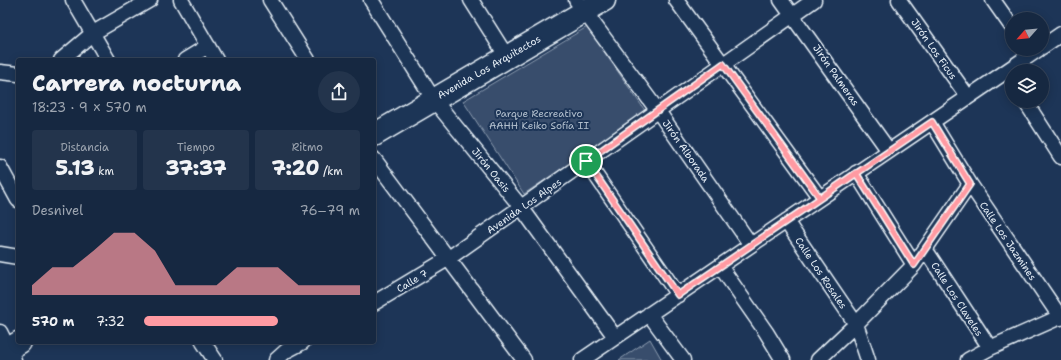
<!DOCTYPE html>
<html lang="es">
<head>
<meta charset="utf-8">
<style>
	body { margin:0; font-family:"Shantell Sans",sans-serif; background:#23344c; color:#f1f3f6; height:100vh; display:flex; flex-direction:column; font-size:15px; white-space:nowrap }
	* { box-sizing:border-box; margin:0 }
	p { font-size:13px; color:#9ea6b1 }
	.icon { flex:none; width:22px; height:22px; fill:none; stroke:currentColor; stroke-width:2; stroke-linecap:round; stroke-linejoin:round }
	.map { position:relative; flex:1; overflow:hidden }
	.details { position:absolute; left:16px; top:58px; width:360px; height:286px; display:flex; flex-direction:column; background:#162841; border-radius:4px; box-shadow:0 2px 10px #0003,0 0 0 1px #35445a }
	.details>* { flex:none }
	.needle { width:26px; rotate:243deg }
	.buttons { position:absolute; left:1005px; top:12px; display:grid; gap:8px }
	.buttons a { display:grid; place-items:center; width:44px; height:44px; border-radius:50%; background:#162841; box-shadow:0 2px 10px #0003,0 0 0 1px #35445a; font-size:20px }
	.pin { position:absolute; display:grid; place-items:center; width:34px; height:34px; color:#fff; margin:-17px; border:2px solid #fff; border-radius:50%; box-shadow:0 1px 4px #0007 }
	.round { display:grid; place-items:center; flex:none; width:42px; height:42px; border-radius:21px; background:#23344c }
	.headline { display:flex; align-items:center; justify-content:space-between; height:68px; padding:0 16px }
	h1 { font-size:22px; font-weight:800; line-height:30px }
	.metrics { display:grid; grid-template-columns:repeat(3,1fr); gap:6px; height:68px; padding:4px 16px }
	.metrics div { display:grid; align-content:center; border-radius:4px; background:#23344c; text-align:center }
	.metrics b { font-size:20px; font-weight:800 }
	.metrics small { font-size:11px; font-weight:400 }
	.metrics p { font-size:11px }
	.chart { height:112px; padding:8px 16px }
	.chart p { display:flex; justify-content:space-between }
	.chart svg { width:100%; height:72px; margin-top:4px; fill:#ff9aa2; opacity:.7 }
	ul { padding:0 16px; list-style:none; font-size:13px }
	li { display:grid; grid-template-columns:64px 48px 1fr; align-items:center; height:30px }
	li i { height:10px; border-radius:5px; background:#ff9aa2 }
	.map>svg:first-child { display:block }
</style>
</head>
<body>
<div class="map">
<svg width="1061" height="360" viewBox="0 0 1061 360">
	<rect width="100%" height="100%" fill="#1d3557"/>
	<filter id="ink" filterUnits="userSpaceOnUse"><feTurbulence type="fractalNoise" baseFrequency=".025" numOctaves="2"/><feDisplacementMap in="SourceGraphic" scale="8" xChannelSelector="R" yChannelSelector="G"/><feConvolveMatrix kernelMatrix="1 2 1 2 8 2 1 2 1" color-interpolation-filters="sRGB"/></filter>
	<g filter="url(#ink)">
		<path fill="#374d6c" stroke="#909fb2" d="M587,27L646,112L524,194L463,101Z
			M650,339L662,360H619Z"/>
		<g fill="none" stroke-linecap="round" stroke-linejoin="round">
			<g stroke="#e8f1f8" stroke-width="17">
				<path id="minor" d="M73,0L108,60
					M181,0L216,60
					M270,0L308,60
					M371,0L434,100L521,207L615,337
					M471,0L507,57
					M576,0L658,111L751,245
					M676,0L820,198
					M781,0L889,151
					M899,0L968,97
					M993,0L1012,27
					M1042,47L1061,34
					M61,60L93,33L150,0
					M185,60L208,46
					M0,72L18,74
					M1025,101L1061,157
					M932,122L970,184L1061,318
					M374,159L524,360
					M586,161L678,295
					M0,167L18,200
					M856,173L914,265
					M786,221L856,324L868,360
					M925,249L990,348
					M0,254L18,257
					M720,266L766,332L783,360
					M374,303L449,258L814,0
					M649,314L683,360
					M0,332L14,360
					M203,342L215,360
					M276,360L286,351L303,342
					M582,360L1039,49
					M818,360L856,324L914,265L970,184
					M968,360L990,348L1060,317"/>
			</g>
			<g stroke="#e8f1f8" stroke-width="25">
				<path id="primary" d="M374,135L604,0
					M0,354L20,342"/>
			</g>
			<use href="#minor" stroke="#1d3557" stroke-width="14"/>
			<use href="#primary" stroke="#1d3557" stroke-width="22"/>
		</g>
	</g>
	<g fill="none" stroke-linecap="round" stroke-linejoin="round" filter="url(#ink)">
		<g stroke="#fff" stroke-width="8">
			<path id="route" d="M586,161L678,295C762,237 847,180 932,122L970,184L914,265L856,173L820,198L723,64L586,161"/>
		</g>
		<use href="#route" stroke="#ff9aa2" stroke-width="5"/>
	</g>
	<g text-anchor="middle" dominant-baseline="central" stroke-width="4" stroke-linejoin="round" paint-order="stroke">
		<g font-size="10" fill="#e8f1f8" stroke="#1d3557">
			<text transform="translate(934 49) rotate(55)">Jirón Los Ficus</text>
			<text transform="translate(489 67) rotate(-30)">Avenida Los Arquitectos</text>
			<text transform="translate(836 75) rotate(55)">Jirón Palmeras</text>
			<text transform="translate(686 151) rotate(55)">Jirón Alborada</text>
			<text transform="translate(491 170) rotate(51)">Jirón Oasis</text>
			<text transform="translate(524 206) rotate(-35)">Avenida Los Alpes</text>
			<text transform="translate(1008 241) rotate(56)">Calle Los Jazmines</text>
			<text transform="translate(821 273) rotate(56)">Calle Los Rosales</text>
			<text transform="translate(412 281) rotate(-31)">Calle 7</text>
			<text transform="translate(957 299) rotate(57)">Calle Los Claveles</text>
		</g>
		<g font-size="10" fill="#b3c0ce" stroke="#1d3557">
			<text x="539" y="113">Parque Recreativo<tspan x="539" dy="12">AAHH Keiko Sofía II</tspan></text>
		</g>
	</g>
</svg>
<div class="buttons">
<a><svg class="needle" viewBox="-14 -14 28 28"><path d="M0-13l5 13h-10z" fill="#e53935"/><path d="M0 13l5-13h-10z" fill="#9ea6b1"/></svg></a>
<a><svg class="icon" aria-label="layers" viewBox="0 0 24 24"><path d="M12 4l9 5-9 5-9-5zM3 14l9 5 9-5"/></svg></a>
</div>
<div class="pin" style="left:586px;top:161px;background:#1e9e55"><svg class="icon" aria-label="arrive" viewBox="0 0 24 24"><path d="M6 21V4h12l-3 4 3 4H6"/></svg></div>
<section class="details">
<div class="headline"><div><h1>Carrera nocturna</h1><p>18:23 · 9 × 570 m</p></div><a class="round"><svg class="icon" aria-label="share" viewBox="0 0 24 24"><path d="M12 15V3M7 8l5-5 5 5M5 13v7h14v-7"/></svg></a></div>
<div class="metrics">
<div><p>Distancia</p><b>5.13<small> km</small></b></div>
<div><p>Tiempo</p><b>37:37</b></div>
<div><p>Ritmo</p><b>7:20<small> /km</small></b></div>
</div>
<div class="chart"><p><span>Desnivel</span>76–79 m</p>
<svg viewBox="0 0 160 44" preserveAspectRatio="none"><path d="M0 44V38L10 27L20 27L30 17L40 6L50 6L60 17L70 38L80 38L90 38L100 27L110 27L120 27L130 38L140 38L150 38L160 38V44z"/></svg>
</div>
<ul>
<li><b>570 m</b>7:32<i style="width:62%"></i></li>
</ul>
</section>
</div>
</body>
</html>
